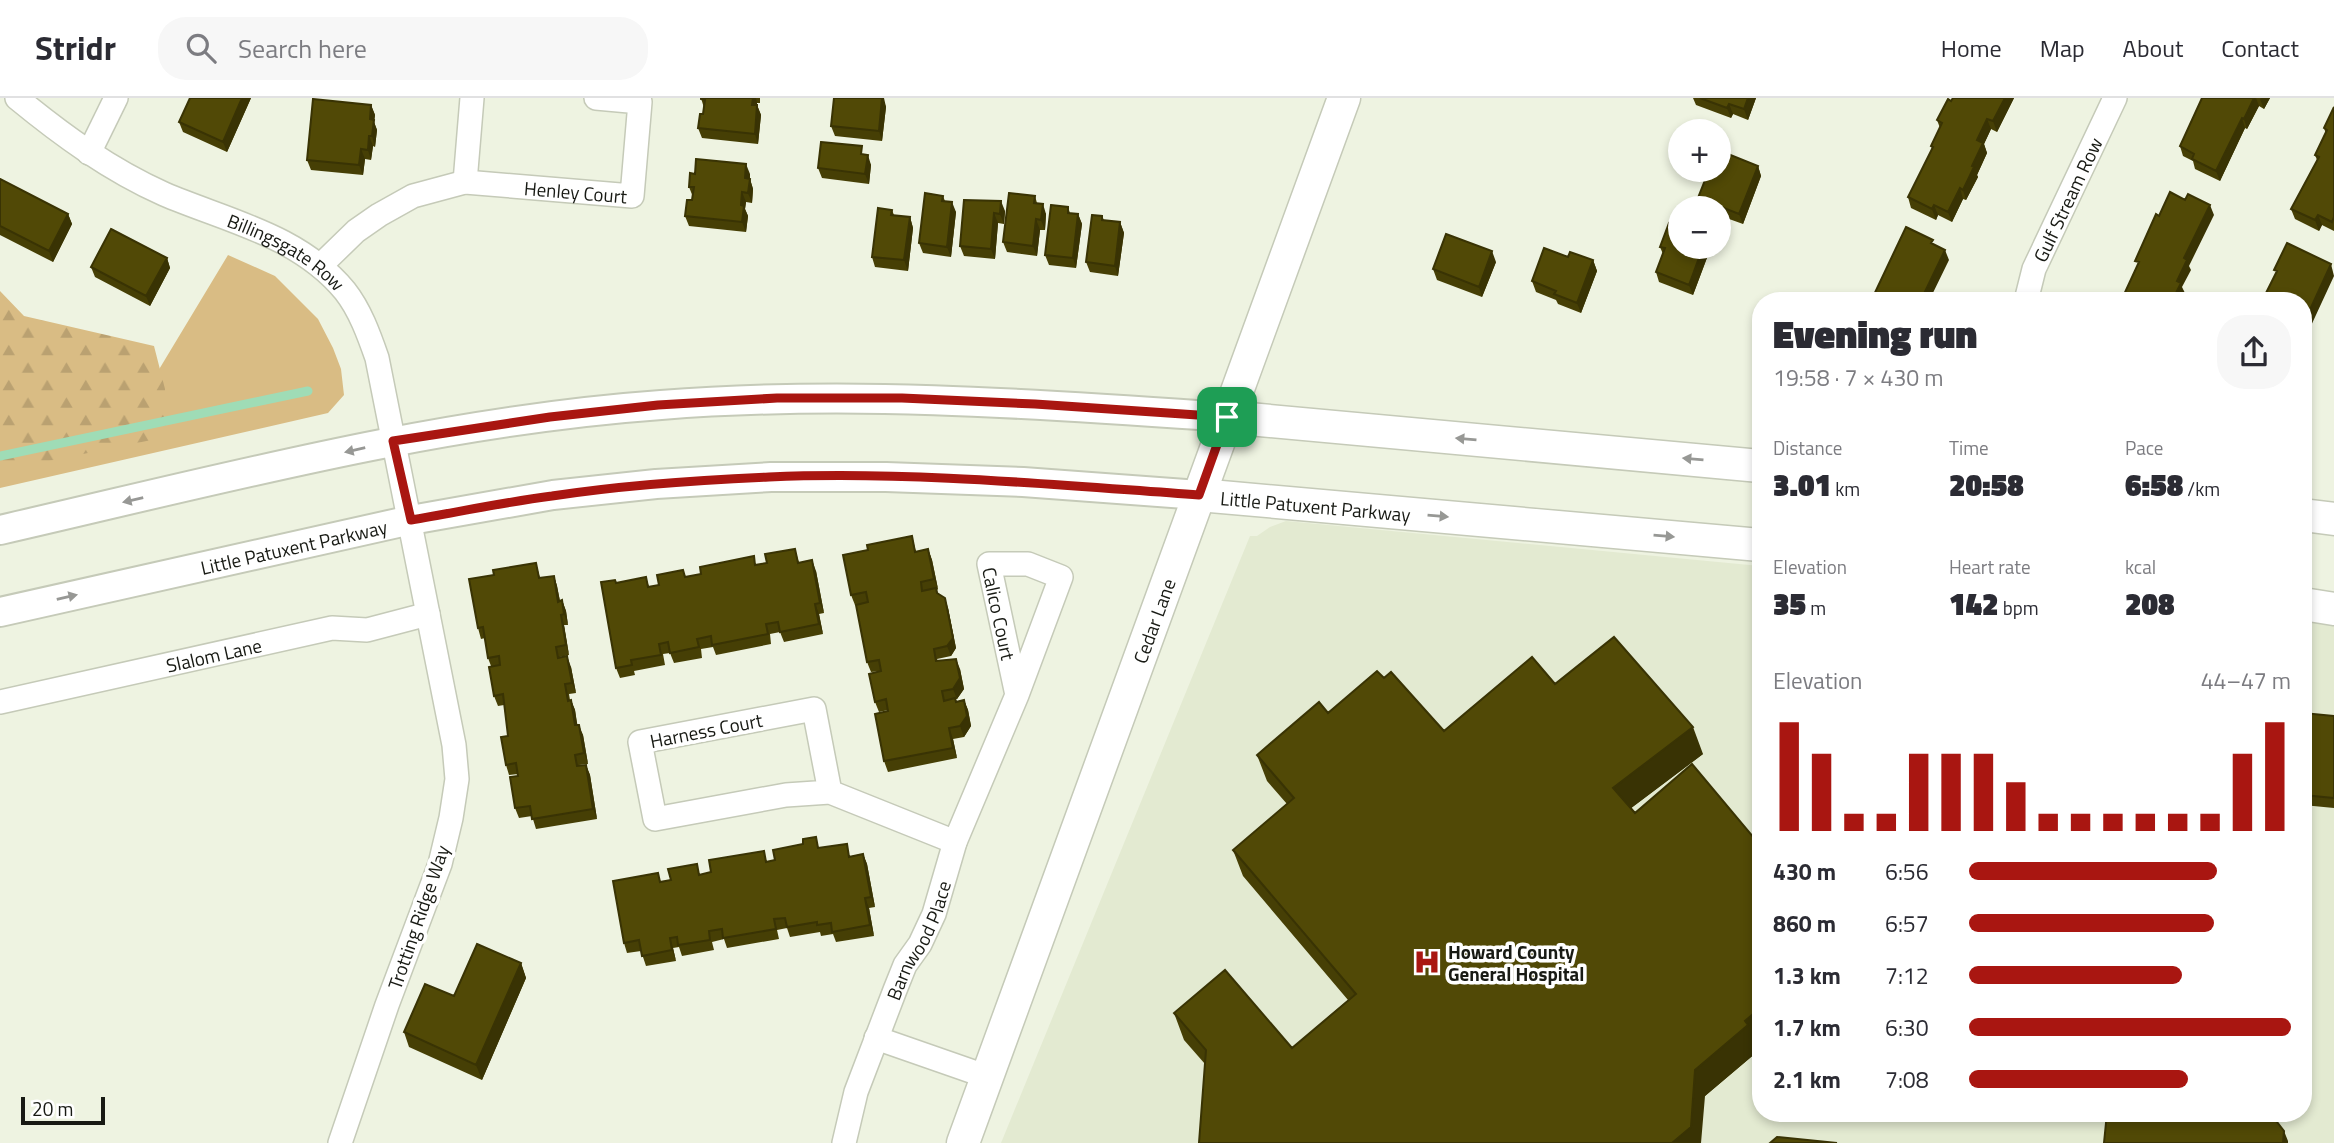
<!DOCTYPE html>
<html lang="en">
<head>
<meta charset="utf-8">
<style>
	body { margin:0; font-family:"Titillium Web",sans-serif; background:#f7f7f7; color:#2b2b33; height:100vh; display:flex; flex-direction:column; font-size:26px; white-space:nowrap }
	* { box-sizing:border-box; margin:0 }
	p { font-size:23px; color:#7c7c81 }
	.icon { flex:none; width:38px; height:38px; fill:none; stroke:currentColor; stroke-width:2; stroke-linecap:round; stroke-linejoin:round }
	.map { position:relative; flex:1; overflow:hidden }
	.details { position:absolute; left:1752px; top:194px; width:560px; height:830px; display:flex; flex-direction:column; background:#fff; border-radius:28px; box-shadow:0 4px 10px #0003 }
	.details>* { flex:none }
	.tools { position:absolute; left:1668px; top:21px; display:grid; gap:14px }
	.tools a { display:grid; place-items:center; width:63px; height:63px; border-radius:50%; background:#fff; box-shadow:0 4px 10px #0003; font-size:35px }
	.scale { position:absolute; left:21px; bottom:18px; width:84px; box-sizing:border-box; padding-left:7px; border:4px solid #181a14; border-top:0; font-size:19px; line-height:24px; white-space:nowrap; color:#181a14; -webkit-text-stroke:5px #fff; paint-order:stroke }
	.pin { position:absolute; display:grid; place-items:center; width:60px; height:60px; color:#fff; margin:-30px; border-radius:14px; box-shadow:0 4px 10px #0006 }
	.round { display:grid; place-items:center; flex:none; width:74px; height:74px; border-radius:28px; background:#f7f7f7 }
	.summary { display:flex; align-items:center; justify-content:space-between; height:119px; padding:0 21px }
	h1 { font-size:38px; font-weight:800; line-height:52px }
	.metrics { display:grid; grid-template-columns:repeat(3,1fr); gap:10px; height:119px; padding:7px 21px }
	.metrics div { display:grid; align-content:center }
	.metrics b { font-size:30px; font-weight:800 }
	.metrics small { font-size:19px; font-weight:400 }
	.metrics p { font-size:19px }
	.chart { height:196px; padding:14px 21px }
	.chart p { display:flex; justify-content:space-between }
	.chart svg { width:100%; height:126px; margin-top:7px; stroke:#a91611; stroke-width:6 }
	ul { padding:0 21px; list-style:none; font-size:23px }
	li { display:grid; grid-template-columns:112px 84px 1fr; align-items:center; height:52px }
	li i { height:18px; border-radius:9px; background:#a91611 }
	header { display:flex; align-items:center; gap:42px; box-sizing:border-box; height:98px; padding:0 35px; background:#fff; border-bottom:2px solid #e1e1e2 }
	header strong { font-size:33px }
	nav { display:flex; gap:38px; margin-inline-start:auto; font-size:24px }
	.search { width:490px; height:63px; background:#f7f7f7; display:flex; align-items:center; gap:18px; box-sizing:border-box; padding:0 24px; border-radius:28px; color:#7c7c81; font-size:26px }
	.map>svg:first-child { display:block }
</style>
</head>
<body>
<header>
<strong>Stridr</strong>
<div class="search"><svg class="icon" aria-label="search" viewBox="0 0 24 24"><circle cx="10" cy="10" r="6"/><path d="M15 15l6 6"/></svg>Search here</div>
<nav><a>Home</a><a>Map</a><a>About</a><a>Contact</a></nav>
</header>
<div class="map">
<svg width="2334" height="1045" viewBox="0 0 2334 1045">
	<defs>
		<pattern id="forest-firs" width="22" height="20" patternUnits="userSpaceOnUse" patternTransform="scale(1.75)"><rect width="22" height="20" fill="#d9bc84"/><path d="M5 1l3.5 6h-7zM16 11l3.5 6h-7z" fill="#baa171"/></pattern>
	</defs>
	<rect width="100%" height="100%" fill="#eef3e1"/>
	<path fill="#e3ead1" d="M1286,423L1760,468V1015H2303V521L2334,526V1045H1001L1250,438H1257L1270,429Z"/>
	<path fill="#d9bc84" d="M228,157L275,178L318,221L333,250L341,271L344,297L328,315L0,390V222L149,288Z"/>
	<path fill="url(#forest-firs)" d="M0,193L24,218L154,248L165,291L166,339L0,373Z"/>
	<g fill="none" stroke-linecap="round" stroke-linejoin="round">
		<path stroke="#9fdcb6" stroke-width="9" d="M0,358L308,293"/>
		<g stroke="#c5cab8" stroke-width="26">
			<g id="minor">
				<path id="s1" d="M17,0C62,37 110,72 164,96C227,123 299,137 345,193C360,212 369,237 377,260L454,647L457,681L451,720L440,766L387,907L340,1045"/>
				<path d="M89,55L116,0"/>
				<path d="M465,84L472,0"/>
				<path id="s2" d="M320,168L356,133L379,117L413,98L465,84L632,98L640,4L596,0"/>
				<path id="s3" d="M2026,203L2034,171L2115,0"/>
				<path id="s4" d="M0,604L332,530L367,532L428,516"/>
				<path d="M830,694L814,611L640,644L655,721L786,697L830,694L955,744"/>
				<path d="M876,940L988,979"/>
				<path id="s5" d="M844,1045L856,994L895,892L905,867L920,846L934,816L955,744L1017,597L1061,479L1028,466H989L1017,597"/>
			</g>
		</g>
		<g stroke="#c5cab8" stroke-width="32">
			<g id="tertiary">
				<path d="M0,432C218,382 437,323 661,307C850,292 1038,306 1227,319"/>
				<path id="s6" d="M0,514L411,422L553,397L656,386L771,379H886L1023,384L1199,397"/>
			</g>
		</g>
		<g stroke="#c5cab8" stroke-width="35">
			<g id="secondary">
				<path d="M1227,319L1760,368"/>
				<path id="s7" d="M1199,397L1760,447"/>
				<path d="M2303,417L2334,421"/>
				<path d="M2303,506L2334,511"/>
				<path id="s8" d="M963,1045L1344,0"/>
			</g>
		</g>
		<use href="#minor" stroke="#fff" stroke-width="23"/>
		<use href="#tertiary" stroke="#fff" stroke-width="28"/>
		<use href="#secondary" stroke="#fff" stroke-width="32"/>
	</g>
	<path fill="#463f05" d="M251,0L227,54L183,34L179,24Z
		M701,0H760V5H757V7L761,17L758,46L702,40L698,30L703,16L704,10Z
		M1693,0H1756L1748,22L1733,16L1731,20L1696,7Z
		M1953,0H2014L1997,34L1991,31L1984,46L1987,55L1977,77L1978,79L1966,102L1963,101L1952,124L1938,117L1936,122L1911,110L1908,99L1932,51L1931,48L1940,30L1937,22Z
		M2202,0H2270L2264,11L2259,8L2247,31L2245,30L2220,83L2195,71L2193,63L2183,58L2180,48Z
		M883,1L886,9L882,43L835,38L831,28Z
		M371,7L375,17L374,24L377,32L375,49L373,48L371,62L365,61L363,77L311,72L307,62Z
		M2334,9V133L2322,127L2319,133L2295,121L2291,111L2317,62L2315,57L2326,36L2324,30Z
		M865,56L871,67L869,86L822,80L818,70Z
		M1758,68L1761,78L1743,126L1718,117V110H1702L1698,100Z
		M750,76V81L753,91L752,105L746,104L745,111L748,118L746,134L689,128L685,118L692,102L693,99L689,89Z
		M0,81L68,116L72,126L53,164L0,137Z
		M943,98L945,103L956,114L951,159L923,155L919,145Z
		M1035,98L1037,105L1046,116L1045,132H1040L1037,158L1007,154L1003,144Z
		M964,102L1005,113L1004,126L998,125L995,161L964,158L960,148Z
		M1068,109L1070,115L1078,116L1082,126L1076,170L1049,167L1045,157Z
		M892,112L894,117L910,119L913,130L908,173L875,169L872,159Z
		M1102,118L1104,122L1120,124L1124,135L1118,178L1090,174L1086,164Z
		M1660,149H1711L1693,197L1659,184L1656,174L1663,156Z
		M1568,159L1593,162L1597,173L1581,215L1558,206L1556,202L1536,194L1532,183Z
		M167,160L170,170L150,208L95,179L91,169Z
		M1496,164L1482,199L1437,182L1433,171Z
		M912,438L916,454L928,451L932,462L938,491L937,492L938,496L948,510L956,550L951,558L937,561L938,563L960,571L964,591L957,601H955L956,604L964,602L968,612L971,628L964,639L953,641L957,660L888,674L884,663L888,613V612L879,614L875,604L881,573L871,574L867,564L856,507H855L851,497L868,452Z
		M795,451L799,465L816,473L824,515L819,516L823,536L784,544L780,534L770,536L771,546L716,557L713,549L701,551L702,560L674,565L670,555L663,556L665,567L634,573L635,577L620,580L616,570V485L646,479L649,489L659,487L686,479L767,465Z
		M536,465L540,480L554,478L557,488L560,503L562,502L566,513L568,527H564L569,557L560,559L571,569L576,595L569,596L570,602H571L575,612L577,627L583,637L588,666L579,667H586L590,677L597,721L536,731L532,718L519,720L515,710L518,678V676L509,677L506,667L508,638L504,607L498,608L494,598L491,568L488,560L485,540L481,541L478,530L494,477Z
		M1384,580L1444,633L1555,586L1703,656L1631,710L1635,715L1760,747V945L1756,949L1757,954L1705,998L1205,966L1184,942L1174,915L1292,950L1348,902L1243,778L1233,752L1287,706L1267,683L1257,657Z
		M2303,615L2334,618V710L2303,707Z
		M820,750L851,758L863,756L867,766L875,809L869,810L874,838L836,844L833,836L821,838L820,834L790,839L787,830L777,832L779,841L727,850L724,841L712,844L714,852L682,858L679,849L673,850L676,863L646,868L641,853L627,855L624,845L662,784L775,762Z
		M521,865L526,880L482,982L409,949L404,934L454,898Z"/>
	<path fill="#393304" d="M242,0H251L227,54L223,44Z
		M753,0H756L757,5L756,17L752,7Z
		M882,0H884L886,9L882,43L879,33Z
		M1748,0H1756L1748,22L1744,11Z
		M2005,0H2014L1997,34L1993,23Z
		M2254,0H2256L2259,8L2247,31L2244,21Z
		M2261,0H2270L2264,11L2260,1Z
		M1729,6L1733,16L1731,20L1727,10Z
		M371,7L375,17L374,24L377,32L375,49L372,38L370,21Z
		M757,7L761,17L758,46L755,36Z
		M2242,20L2245,30L2220,83L2216,73Z
		M1987,21L1991,31L1984,46L1987,55L1977,77L1978,79L1966,102L1963,92L1972,68L1977,42Z
		M369,38L373,48L371,62L368,52Z
		M361,51L365,61L363,77L359,67Z
		M868,57L871,67L869,86L865,76Z
		M746,66L750,76L749,91L745,80Z
		M1758,68L1761,78L1743,126L1739,116Z
		M750,81L753,91L752,105L748,95Z
		M1960,90L1963,101L1952,124L1948,114Z
		M742,94L746,104L745,111L748,118L746,134L742,124L741,107Z
		M1001,103L1005,113L1004,126L1000,116Z
		M952,104L956,114L951,159L947,149Z
		M1043,106L1046,116L1045,132L1041,122Z
		M1934,107L1938,117L1936,122L1932,111Z
		M2210,107L2214,117L2189,168L2191,172L2182,189L2185,195L2181,203H2172L2177,183L2184,160Z
		M994,115L998,125L995,161L991,151Z
		M68,116L72,126L53,164L49,153Z
		M1078,116L1082,126L1076,170L1073,160Z
		M2318,117L2322,127L2319,133L2315,122Z
		M910,119L913,130L908,173L904,162Z
		M1036,121L1040,132L1037,158L1033,148Z
		M1120,124L1124,135L1118,178L1115,168Z
		M1703,149H1711L1693,197L1689,187Z
		M1945,152L1949,162L1929,203H1923L1922,200Z
		M1492,153L1496,164L1482,199L1479,189Z
		M167,160L170,170L150,208L146,198Z
		M1593,162L1597,173L1581,215L1577,205Z
		M2331,166L2334,178L2303,245L2307,255L2303,262V227Z
		M928,451L932,462L938,491L934,481Z
		M812,462L816,473L824,515L820,505Z
		M554,478L557,488L562,514L558,504Z
		M945,500L948,510L956,550L951,558L947,548Z
		M562,502L566,513L568,527L564,516Z
		M815,506L819,516L823,536L819,526Z
		M561,517L564,527L569,557L566,547Z
		M567,558L571,569L576,595L572,585Z
		M956,561L960,571L964,591L957,601L953,591Z
		M571,602L575,612L579,637L575,627Z
		M964,602L968,612L971,628L964,639L960,628Z
		M579,627L583,637L588,666L584,655Z
		M1693,629L1703,656L1622,717L1613,690Z
		M949,630L953,641L957,660L953,650Z
		M586,667L590,677L597,721L593,711Z
		M863,756L867,766L875,809L871,799Z
		M865,800L869,810L874,838L870,827Z
		M670,840L673,850L676,863L672,852Z
		M521,865L526,880L482,982L476,967Z
		M1760,910V945L1756,949L1757,954L1705,998L1701,1045H1672L1695,972L1745,923Z
		M2284,1033L2288,1043V1045H2283Z"/>
	<path fill="#514906" stroke="#393304" stroke-width="2" d="M190,0H242L223,44L179,24Z
		M701,0H753L752,7H757L755,36L698,30L700,16H703L705,2L701,1Z
		M834,0H882L879,33L831,28Z
		M1700,0H1748L1744,11L1729,6L1727,10Z
		M1953,0H2005L1993,23L1987,21L1977,42L1983,45L1972,68L1974,69L1963,92L1960,90L1948,114L1934,107L1932,111L1908,99L1933,49L1931,48L1942,25L1937,22L1948,1L1951,3Z
		M2202,0H2254L2244,21L2242,20L2216,73L2192,61L2194,56L2180,48Z
		M313,1L371,7L370,21L374,22L372,38H369L368,52L361,51L359,67L307,62Z
		M2334,9V119L2332,124L2318,117L2315,122L2291,111L2319,59L2315,57L2327,32L2324,30Z
		M821,44L862,48L861,56L868,57L865,76L818,70Z
		M1718,52L1758,68L1739,116L1698,100L1709,72H1718Z
		M696,61L746,66L745,80L750,81L748,95L742,94L741,107L744,108L742,124L685,118L687,102H692L694,89H689L690,75L695,76Z
		M0,81L68,116L49,153L0,128Z
		M2170,94L2185,102L2188,96L2210,107L2184,160L2187,162L2177,183L2181,185L2172,203H2121L2139,164L2135,163L2156,116L2159,118Z
		M925,95L943,98L942,103L952,104L947,149L919,145Z
		M1009,95L1035,98L1034,105L1043,106L1041,122L1036,121L1033,148L1003,144Z
		M964,102L1001,103L1000,116L994,115L991,151L960,148Z
		M1051,107L1068,109V115L1078,116L1073,160L1045,157Z
		M878,110L892,112L891,117L910,119L904,162L872,159Z
		M1092,117L1102,118V122L1120,124L1115,168L1086,164Z
		M1669,125L1680,129V149H1703L1689,187L1656,174L1665,150L1660,149Z
		M1906,129L1933,142L1931,145L1945,152L1922,200L1925,202L1924,203H1871Z
		M111,131L167,160L146,198L91,169Z
		M1446,136L1492,153L1479,189L1433,171Z
		M2287,145L2331,166L2303,227V203H2262L2277,173L2274,172Z
		M1544,150L1568,159L1570,154L1593,162L1577,205L1554,196L1556,193L1532,183Z
		M912,438L915,454L928,451L934,481L921,484L922,493L936,490L937,495L945,500L953,540L947,548L934,551L936,563L956,561L960,580L953,591L942,593L944,603L955,600L956,604L964,602L967,618L960,628L949,630L953,650L884,663L875,616L888,613L886,601L875,604L869,576L881,573L879,562L867,564L856,507L868,504L866,494L851,497L843,457L868,452L867,447Z
		M795,451L798,465L812,462L820,505L815,506L819,526L780,534L778,524L766,526L768,536L712,547L711,538L697,541L699,549L670,555L668,544L659,546L661,557L631,562L632,567L616,570L601,484L615,482L616,485L646,479L648,489L659,487L657,477L683,472L685,479L701,476L700,469L754,458L755,467L767,465L765,456Z
		M536,465L539,480L554,478L558,504L562,502L564,516L561,517L566,547L556,549L558,560L567,558L572,585L565,586L568,603L571,602L575,627H579L584,655L575,657L577,668L586,667L593,711L532,721L530,708L515,710L510,679L518,678L516,665L506,667L501,639L508,638L503,596L494,598L489,569L500,567L499,558L488,560L483,529L478,530L469,481L494,477L493,472Z
		M1614,539L1693,629L1613,690L1635,715L1692,666L1760,747V910L1745,923L1748,927L1695,972L1691,1029L1672,1045H1199L1206,952L1174,915L1225,872L1292,950L1356,896L1233,752L1294,700L1257,657L1319,604L1328,615L1377,573L1384,580L1391,574L1444,633L1532,559L1555,586Z
		M2303,615L2334,618V700L2303,697Z
		M816,739L818,750L847,746L849,759L863,756L871,799L865,800L870,827L832,834L831,825L817,827V824L787,829L785,820L774,821L776,831L723,840L722,831L709,833L710,842L678,847L677,839L670,840L672,852L642,858L639,842L624,845L613,783L658,775L660,784L671,782L668,771L697,766L699,777L711,774L709,762L764,753L766,764L775,762L773,752L803,746V741Z
		M477,846L521,865L476,967L404,934L425,886L454,898Z
		M2107,1015H2270L2284,1033L2283,1045H2104Z
		M1777,1039L1837,1045H1770Z"/>
	<defs><path id="oneway-solid" d="M-6-.8H1V-3.2L6.5 0L1 3.2V.8H-6Z" transform="scale(1.75)"/></defs>
	<g fill="#979895">
		<use href="#oneway-solid" transform="translate(1466 341) rotate(-175)"/>
		<use href="#oneway-solid" transform="translate(355 352) rotate(167)"/>
		<use href="#oneway-solid" transform="translate(1693 361) rotate(-175)"/>
		<use href="#oneway-solid" transform="translate(133 402) rotate(167)"/>
		<use href="#oneway-solid" transform="translate(1438 418) rotate(5)"/>
		<use href="#oneway-solid" transform="translate(1664 438) rotate(5)"/>
		<use href="#oneway-solid" transform="translate(67 499) rotate(-13)"/>
	</g>
	<g fill="none" stroke-linecap="round" stroke-linejoin="round">
		<g stroke="#fff" stroke-width="14">
			<path id="route" d="M777,300H902L1035,306L1227,319L1199,397C1056,387 912,373 769,379C697,382 624,387 552,398C505,404 458,414 411,422L393,343L550,319L658,307Z"/>
		</g>
		<use href="#route" stroke="#a91611" stroke-width="9"/>
	</g>
	<defs>
		<g id="hospital-bare" transform="scale(2.1)"><path d="M-5-5h3v3.5h4V-5h3V5h-3V1.5h-4V5h-3Z" fill="#a91611" stroke="#fff" stroke-width="2.5" paint-order="stroke"/></g>
	</defs>
	<g fill-rule="evenodd">
		<use href="#hospital-bare" x="1427" y="864"/>
	</g>
	<g text-anchor="middle" dominant-baseline="central" stroke-width="7" stroke-linejoin="round" paint-order="stroke">
		<g font-size="19" fill="#181a14" stroke="#fff">
			<text stroke="none"><textPath href="#s2" startOffset="282">Henley Court</textPath></text>
			<text stroke="none"><textPath href="#s3" startOffset="110">Gulf Stream Row</textPath></text>
			<text stroke="none"><textPath href="#s1" startOffset="312">Billingsgate Row</textPath></text>
			<text stroke="none"><textPath href="#s7" startOffset="117">Little Patuxent Parkway</textPath></text>
			<text stroke="none"><textPath href="#s6" startOffset="301">Little Patuxent Parkway</textPath></text>
			<text stroke="none"><textPath href="#s5" startOffset="733">Calico Court</textPath></text>
			<text stroke="none"><textPath href="#s8" startOffset="556">Cedar Lane</textPath></text>
			<text stroke="none"><textPath href="#s4" startOffset="219">Slalom Lane</textPath></text>
			<text transform="translate(706 632) rotate(-11)">Harness Court</text>
			<text transform="translate(418 819) rotate(-71)">Trotting Ridge Way</text>
			<text stroke="none"><textPath href="#s5" startOffset="217">Barnwood Place</textPath></text>
		</g>
		<g font-size="19" font-weight="bold" fill="#181a14" stroke="#fff" text-anchor="start">
			<text x="1448" y="853">Howard County<tspan x="1448" dy="22">General Hospital</tspan></text>
		</g>
	</g>
</svg>
<div class="tools">
<a>+</a>
<a>−</a>
</div>
<div class="scale">20 m</div>
<div class="pin" style="left:1227px;top:319px;background:#1e9e55"><svg class="icon" aria-label="arrive" viewBox="0 0 24 24"><path d="M6 21V4h12l-3 4 3 4H6"/></svg></div>
<section class="details">
<div class="summary"><div><h1>Evening run</h1><p>19:58 · 7 × 430 m</p></div><a class="round"><svg class="icon" aria-label="share" viewBox="0 0 24 24"><path d="M12 15V3M7 8l5-5 5 5M5 13v7h14v-7"/></svg></a></div>
<div class="metrics">
<div><p>Distance</p><b>3.01<small> km</small></b></div>
<div><p>Time</p><b>20:58</b></div>
<div><p>Pace</p><b>6:58<small> /km</small></b></div>
</div>
<div class="metrics">
<div><p>Elevation</p><b>35<small> m</small></b></div>
<div><p>Heart rate</p><b>142<small> bpm</small></b></div>
<div><p>kcal</p><b>208</b></div>
</div>
<div class="chart"><p><span>Elevation</span>44–47 m</p>
<svg viewBox="0 0 160 44" preserveAspectRatio="none"><path d="M5 44V6M15 44V17M25 44V38M35 44V38M45 44V17M55 44V17M65 44V17M75 44V27M85 44V38M95 44V38M105 44V38M115 44V38M125 44V38M135 44V38M145 44V17M155 44V6"/></svg>
</div>
<ul>
<li><b>430 m</b>6:56<i style="width:77%"></i></li>
<li><b>860 m</b>6:57<i style="width:76%"></i></li>
<li><b>1.3 km</b>7:12<i style="width:66%"></i></li>
<li><b>1.7 km</b>6:30<i style="width:100%"></i></li>
<li><b>2.1 km</b>7:08<i style="width:68%"></i></li>
</ul>
</section>
</div>
</body>
</html>
